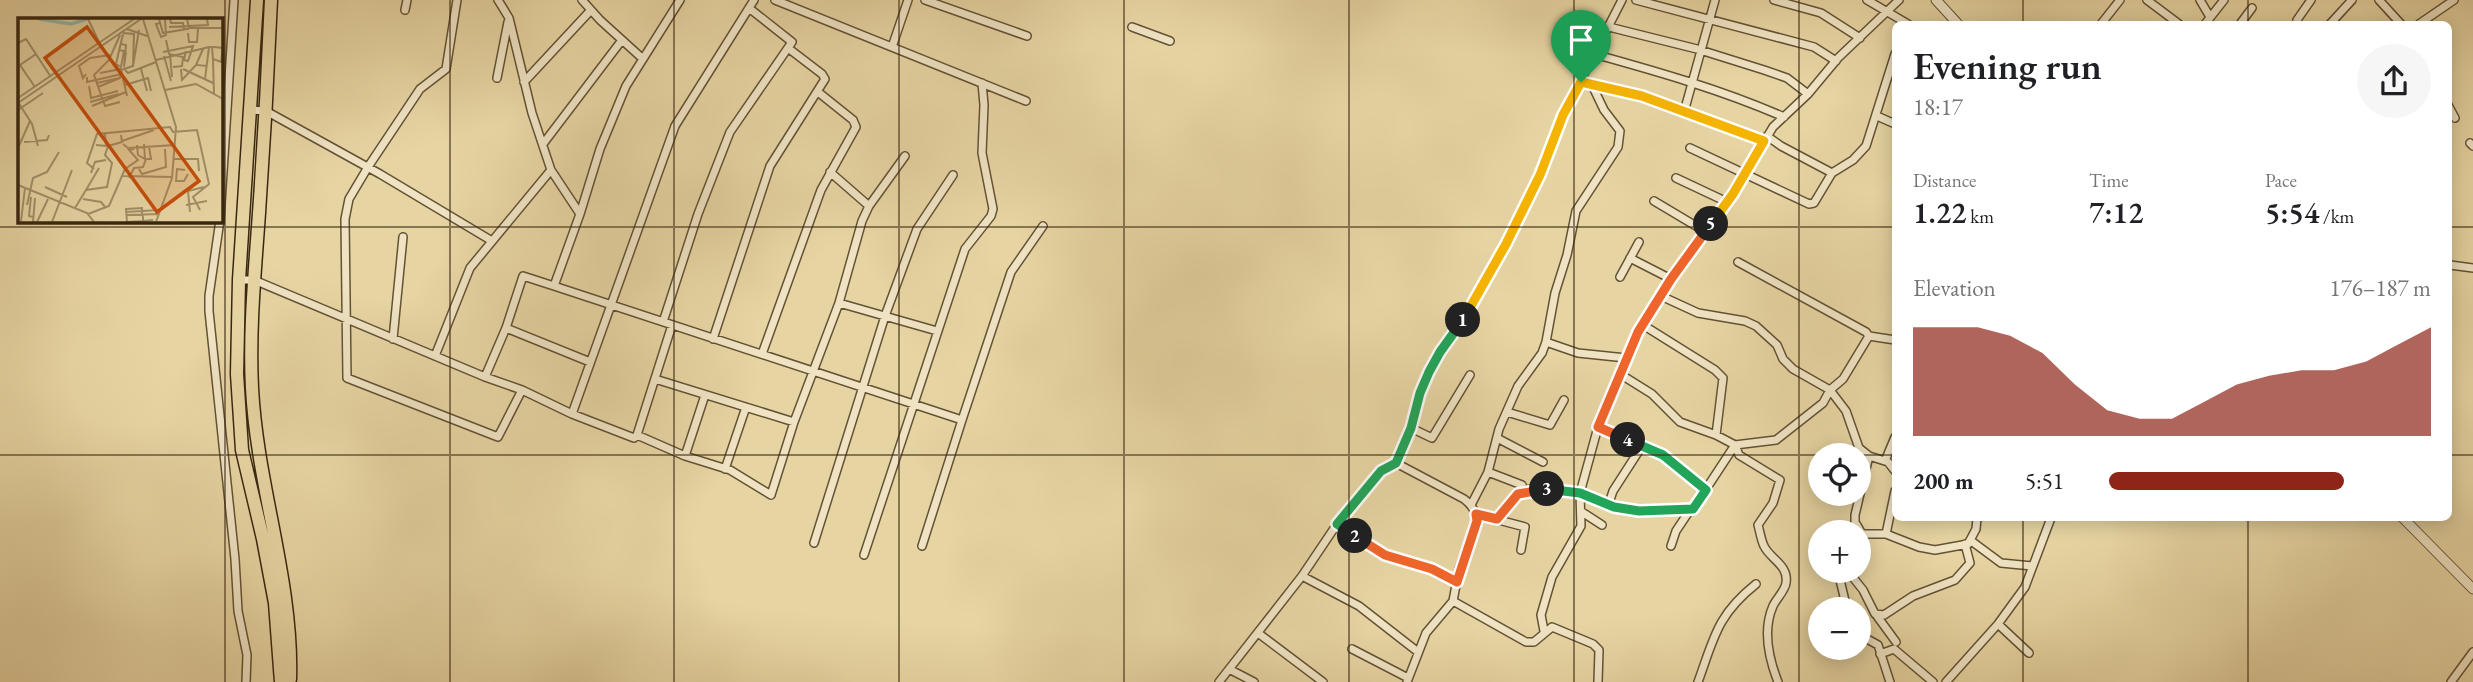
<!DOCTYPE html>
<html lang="en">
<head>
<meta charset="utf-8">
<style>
	body { margin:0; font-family:"EB Garamond",serif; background:#f6f6f6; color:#202124; height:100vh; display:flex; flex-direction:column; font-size:26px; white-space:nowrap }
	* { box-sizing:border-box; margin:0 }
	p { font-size:23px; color:#757577 }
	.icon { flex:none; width:38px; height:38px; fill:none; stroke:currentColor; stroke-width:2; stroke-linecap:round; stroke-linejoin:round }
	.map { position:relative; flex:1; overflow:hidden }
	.side { position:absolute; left:1892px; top:21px; width:560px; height:500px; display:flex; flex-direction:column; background:#fff; border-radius:10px; box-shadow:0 4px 18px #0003 }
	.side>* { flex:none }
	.tools { position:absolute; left:1808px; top:443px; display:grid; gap:14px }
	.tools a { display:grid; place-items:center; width:63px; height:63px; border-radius:50%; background:#fff; box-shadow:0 4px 18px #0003; font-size:35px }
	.pin { position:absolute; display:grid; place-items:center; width:60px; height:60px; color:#fff; margin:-72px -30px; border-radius:50% 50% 50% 0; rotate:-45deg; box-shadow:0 0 7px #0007 }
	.pin .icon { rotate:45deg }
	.km { position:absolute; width:35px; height:35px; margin:-18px; border-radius:50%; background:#222; color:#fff; font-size:19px; line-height:35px; text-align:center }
	.round { display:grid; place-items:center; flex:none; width:74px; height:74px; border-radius:37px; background:#f6f6f6 }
	.overview { display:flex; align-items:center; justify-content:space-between; height:119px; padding:0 21px }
	h1 { font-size:38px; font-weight:600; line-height:52px }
	.metrics { display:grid; grid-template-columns:repeat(3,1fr); gap:10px; height:119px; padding:7px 21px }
	.metrics div { display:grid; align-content:center }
	.metrics b { font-size:30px; font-weight:600 }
	.metrics small { font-size:19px; font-weight:400 }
	.metrics p { font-size:19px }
	.chart { height:196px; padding:14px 21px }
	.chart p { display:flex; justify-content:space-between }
	.chart svg { width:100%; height:126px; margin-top:7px; fill:#8f2418; opacity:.7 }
	ul { padding:0 21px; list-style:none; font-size:23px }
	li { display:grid; grid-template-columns:112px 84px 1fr; align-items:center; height:52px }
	li i { height:18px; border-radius:9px; background:#8f2418 }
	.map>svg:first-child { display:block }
</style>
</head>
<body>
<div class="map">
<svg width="2473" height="682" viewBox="0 0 2473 682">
	<rect width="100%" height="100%" fill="#e6d4a2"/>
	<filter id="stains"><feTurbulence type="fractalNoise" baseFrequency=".00286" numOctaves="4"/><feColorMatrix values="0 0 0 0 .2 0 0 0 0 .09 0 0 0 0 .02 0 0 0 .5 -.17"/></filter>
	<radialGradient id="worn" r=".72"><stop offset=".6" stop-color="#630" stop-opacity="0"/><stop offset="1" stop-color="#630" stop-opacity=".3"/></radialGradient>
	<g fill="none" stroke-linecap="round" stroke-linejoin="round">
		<g stroke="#645235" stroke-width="10">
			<path id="minor" d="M457,0L446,69L420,89L368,167L349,199L345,219L347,378L498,437L522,390L485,377
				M498,0L509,18L532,113L551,170L580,214L554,286L962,420L1011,272L1043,226
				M582,0L600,20L643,59
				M775,0L1026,101
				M925,0L1027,36
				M1636,0L1814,47L1836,61
				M1774,0L1821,13L1860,38
				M1867,0L1908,24
				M2147,0L2179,24
				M2200,0L2210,17
				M2379,0L2401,24
				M405,10L407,0
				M2297,20L2311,0
				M2101,24L2120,0
				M2205,24L2224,0
				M2240,24L2252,8
				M2330,24L2352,0
				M2419,24L2454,0
				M1132,27L1170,41
				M1609,27L1697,49L1764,70L1787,78L1808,94
				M892,47L908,0
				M1594,54C1659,72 1722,90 1784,117
				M497,78L508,22
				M524,82L591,10
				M1588,84L1642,96L1764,141
				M2448,105L2455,118
				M251,110L266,111L380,174L492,241
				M1684,112L1715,0
				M1877,116L1895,124
				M1767,136L1781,146L1832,173
				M2470,143L2473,146
				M543,144L622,40
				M1690,148L1809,204L1814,203L1832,173L1853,160L1866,146L1895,54
				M830,172L869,206
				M1676,178L1727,202
				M1654,201L1706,232
				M580,214L600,149L626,86L680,0
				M220,219L234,0
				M220,220L209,296V311L235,559L238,611L247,655L246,682
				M1630,258L1671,279
				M1738,262L1866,332L1869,336L1843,379L1830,390L1846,411L1859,448L1869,456L1888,462L1895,471
				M2450,265L2473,268
				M1620,277L1639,242
				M239,280H254L485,377L506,328L523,276L554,286
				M839,303L937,331
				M663,322L698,214L730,132L792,42L749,8
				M1643,325L1715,370L1723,378L1716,435
				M506,328L590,362
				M1869,336L1895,340
				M393,339L403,237
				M713,339L770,166L825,79L822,74L788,48
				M1546,342L1578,353L1626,358
				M762,354L821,190L856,127L853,120L818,92
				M435,356L470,268L551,170
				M1620,374L1652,394L1680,422L1716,435L1735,445L1776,440L1823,403L1830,390L1793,369L1783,359L1777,345L1756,326L1745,321L1698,313L1661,296
				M655,379L794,422
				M522,390L572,414L675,126L754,0
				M1507,412L1550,425L1564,400
				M572,414L634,438L637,435L672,325
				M1598,427L1663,455L1706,490
				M1411,428L1432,438L1470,375
				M637,435L685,456L730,470L771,495L794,422L839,303L862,221L869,206L905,156
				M1497,438L1543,462
				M1735,445L1739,455L1780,480L1773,503L1758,525C1760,532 1761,540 1764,546C1770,559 1789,565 1786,583C1785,591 1776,599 1773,606C1762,631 1769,659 1778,682
				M1642,446L1613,491L1609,503L1614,507L1639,511L1693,509L1735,445
				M685,456L705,395
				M1885,461L1895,437
				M1396,463L1464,499C1472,505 1476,511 1477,521L1459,569L1453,601L1426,633L1407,682
				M725,469L746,407
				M1488,472L1522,485
				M1471,505L1488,472L1499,429L1518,386L1542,353L1546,342L1555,293L1567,255L1576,211L1618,147L1620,131L1604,110L1592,85
				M1582,512L1602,525
				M1476,514L1525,527L1521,550
				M1497,519C1503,511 1510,498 1519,493C1535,484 1563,490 1580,493L1598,427L1626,358L1638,332L1671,279L1733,194L1773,127L1808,94L1838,58L1899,0
				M1337,524L1385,555L1432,569L1457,582
				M1862,534L1855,522V515L1869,456
				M1886,534L1919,547L1935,550L1968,544L1976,529L1977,518
				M1858,540L1862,534H1886L1895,491
				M1970,540L2001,563L2032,566
				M814,543L885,316L917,229L953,175
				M922,546L962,420
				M1671,546L1676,531L1690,510
				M864,555L965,249L991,216L993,209L982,153L984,105L982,83
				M1844,570L1840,580L1847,609
				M1847,570L1863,590L1875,614L1884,615L1913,596L1955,580L1970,563L1965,544
				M1302,576L1359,606L1418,652
				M1453,601L1526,642H1534L1552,627L1593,644L1599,650L1598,682
				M1877,616L1896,642
				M1998,624L2029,653
				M1544,631L1541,615L1552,577L1581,526L1580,493L1609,503
				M1258,633L1323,682
				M1858,634L1878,645L1890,682
				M1352,649L1408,678
				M1880,654L1894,649L1933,682
				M1229,669L1254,682
				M1219,682L1302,576L1337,524L1382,471L1396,463L1411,428L1420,393L1429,372L1506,244L1540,175L1563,115L1622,0
				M1698,682C1714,638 1717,615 1756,584
				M1946,682L1998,624L2025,587L2051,518
				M2451,682L2473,652"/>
		</g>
		<g stroke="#645235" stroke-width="11">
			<path id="tertiary" d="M1936,0L1958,24
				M2403,518L2473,589"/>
		</g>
		<g stroke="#392711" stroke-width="15">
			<path id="trunk" d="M257,0L239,280L237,374L242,450L263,539L275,603L281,682
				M271,0C268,71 264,142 259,213C255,271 249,330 252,388C257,486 293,581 290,679"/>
		</g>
		<use href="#minor" stroke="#efe3c3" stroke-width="7"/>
		<use href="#tertiary" stroke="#efe3c3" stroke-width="9"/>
		<use href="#trunk" stroke="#e6d4a2" stroke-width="12"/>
	</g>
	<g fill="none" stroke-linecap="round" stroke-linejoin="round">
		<g stroke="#fff" stroke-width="14">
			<path id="split-1" d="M1463,320L1506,244L1540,175L1563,115L1581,82"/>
		</g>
		<g stroke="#fff" stroke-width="14">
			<path id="split-2" d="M1355,536L1337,524L1381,471L1396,463L1411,428L1420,393L1429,372L1440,352L1463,320"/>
		</g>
		<g stroke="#fff" stroke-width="14">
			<path id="split-3" d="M1355,536L1385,555L1432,569L1457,582L1477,521L1476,514L1497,519L1518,494L1547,489"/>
		</g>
		<g stroke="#fff" stroke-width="14">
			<path id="split-4" d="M1547,489L1580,493L1614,507L1639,511L1693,509L1706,490L1663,455L1628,440"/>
		</g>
		<g stroke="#fff" stroke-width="14">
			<path id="split-5" d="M1628,440L1598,427L1638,332L1671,279L1711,224"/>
		</g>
		<g stroke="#fff" stroke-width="14">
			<path id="split-6" d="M1581,82L1642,96L1764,141L1733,194L1711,224"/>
		</g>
		<use href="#split-1" stroke="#f5b400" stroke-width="9"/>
		<use href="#split-2" stroke="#22a559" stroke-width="9"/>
		<use href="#split-3" stroke="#f0652b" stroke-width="9"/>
		<use href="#split-4" stroke="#22a559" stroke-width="9"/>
		<use href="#split-5" stroke="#f0652b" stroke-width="9"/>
		<use href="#split-6" stroke="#f5b400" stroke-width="9"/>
	</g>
	<path fill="none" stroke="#392711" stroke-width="2" stroke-opacity="0.55" d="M225,0V682M450,0V682M674,0V682M899,0V682M1124,0V682M1349,0V682M1574,0V682M1799,0V682M2023,0V24M2248,0V24M0,227H1895M2448,227H2473M0,455H1895M2448,455H2473M2023,518V682M2248,518V682"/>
	<g transform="translate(18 18)">
		<rect width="205" height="205" fill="#e6d4a2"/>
		<path fill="none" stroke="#96b8a9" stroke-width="3.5" d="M21,1L53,6L69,1"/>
		<path fill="none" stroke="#a18f68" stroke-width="2" d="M70,1L81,24M125,1L158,109L154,160L138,204M141,1L145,15L169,11M152,1L153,5H165L166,11H171M169,1L171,10H205M142,5L138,6L143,19L148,17L147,1M151,9L190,7L189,1M109,11L129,18M170,15L171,24H179L180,11M102,17L91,42L76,57L87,88L102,84M148,22L151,36L165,39L164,48L155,49M0,25L8,21L33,59M103,26L108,27L106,49L108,34M185,31L178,47L189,48M101,32L106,33L103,49L98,46L101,33L105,16M145,34L175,28L170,43L166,42L168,33M152,37L154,59M146,38L153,63M195,41L196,76M138,42L191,29H196L205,30L203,44L195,41L194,29M115,48L121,12M123,51L129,73M163,51L164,62L178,47M165,51L195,65M103,52L115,48L116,16L105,15M107,52L110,55L138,44M68,56L65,60L61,48L72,40L92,37M104,56L109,78M69,59V64L104,56L103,51L82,55M187,61L191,29M79,65L102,60L103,56M107,67L130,60L133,73M71,68L73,80L100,73M17,69L2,47L18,36M80,69L102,60M147,72L178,66L205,81M0,80L116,1M0,84L14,106L20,128M72,84L101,76M0,85L123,1M74,88L108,74M0,92L25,75M0,97V127M104,123L136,112M6,124L29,122L31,117M105,126L110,130L157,127M78,127L88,128L87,116M119,127L120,137L127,141L126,126M90,128L104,124L103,117M0,130L12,103M155,141H180L181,153M76,151L69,145L79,116L152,109L155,114L179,112L191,166L175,179L182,192M121,151L124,156L148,149L147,131M167,152L159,151L158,163H166L170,156M73,155L77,144L88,142M105,158L154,159M111,160L116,150L125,149L128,141H133L131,129M0,167L69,195L76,204M27,169L49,179M68,172L81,150M13,179L11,198L15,199M65,181L83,184L88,190M9,187L15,160L29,154L41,134M168,187L189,183M57,190L68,172L89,169L94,145L87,137L90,128M108,194L140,192L141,196M172,194L170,173L186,169M70,196L91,188L107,151L120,142L111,132L116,131M109,197L141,196M3,203L7,170M15,204L17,180M19,204L30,181M34,204L54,152M125,204V199L124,195V190L108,191L109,204L125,203L135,202"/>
		<path fill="#c54f0d" fill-opacity="0.15" stroke="#c54f0d" stroke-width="3.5" d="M69,9L181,163L139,194L27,40Z"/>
		<rect width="205" height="205" fill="none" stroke="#392711" stroke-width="3.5"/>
	</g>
	<rect width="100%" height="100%" filter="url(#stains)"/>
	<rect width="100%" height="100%" fill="url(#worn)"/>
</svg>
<div class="tools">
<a><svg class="icon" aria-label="locate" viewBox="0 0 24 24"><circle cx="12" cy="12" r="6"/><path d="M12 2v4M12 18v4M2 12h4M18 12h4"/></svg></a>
<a>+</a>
<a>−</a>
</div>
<div class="pin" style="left:1581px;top:82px;background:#1e9e55"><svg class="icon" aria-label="arrive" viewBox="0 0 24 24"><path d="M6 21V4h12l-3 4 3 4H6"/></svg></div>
<b class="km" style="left:1463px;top:320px">1</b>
<b class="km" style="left:1355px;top:536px">2</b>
<b class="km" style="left:1547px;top:489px">3</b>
<b class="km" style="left:1628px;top:440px">4</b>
<b class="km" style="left:1711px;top:224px">5</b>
<section class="side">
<div class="overview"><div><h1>Evening run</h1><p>18:17</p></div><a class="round"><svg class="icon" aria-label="share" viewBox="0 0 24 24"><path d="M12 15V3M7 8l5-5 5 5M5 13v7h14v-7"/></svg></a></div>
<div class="metrics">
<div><p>Distance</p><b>1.22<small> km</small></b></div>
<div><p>Time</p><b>7:12</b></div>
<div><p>Pace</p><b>5:54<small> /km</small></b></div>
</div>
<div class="chart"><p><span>Elevation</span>176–187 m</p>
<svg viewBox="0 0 160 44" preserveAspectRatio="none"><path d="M0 44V6L10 6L20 6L30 9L40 15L50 26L60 35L70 38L80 38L90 32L100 26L110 23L120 21L130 21L140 18L150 12L160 6V44z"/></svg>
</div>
<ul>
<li><b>200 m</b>5:51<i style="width:73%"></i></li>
</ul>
</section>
</div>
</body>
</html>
